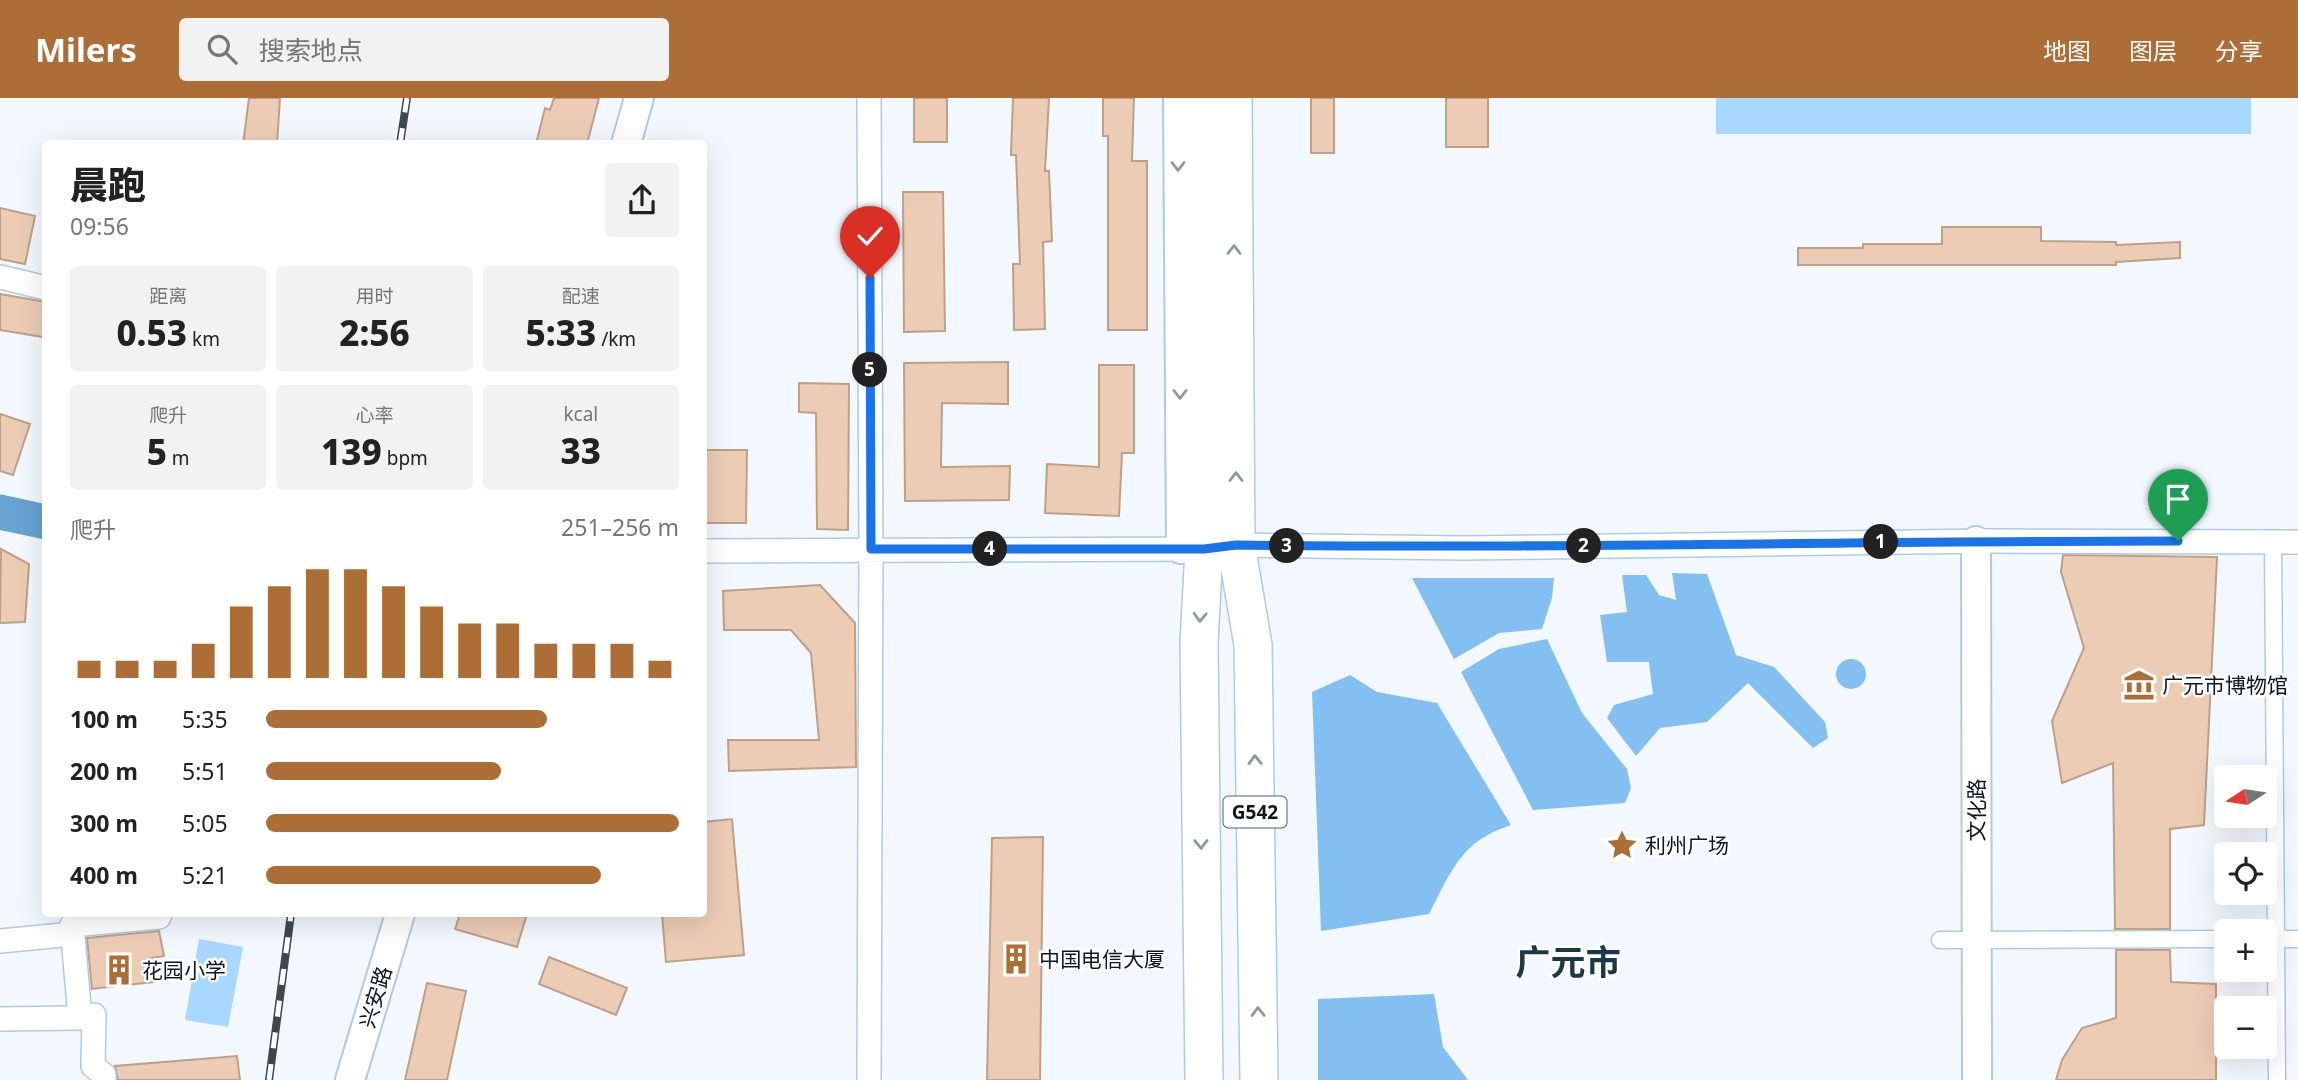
<!DOCTYPE html>
<html lang="zh">
<head>
<meta charset="utf-8">
<style>
	body { margin:0; font-family:"Noto Sans","Noto Sans SC",sans-serif; background:#f2f2f2; color:#222; height:100vh; display:flex; flex-direction:column; font-size:26px; white-space:nowrap }
	* { box-sizing:border-box; margin:0 }
	p { font-size:23px; color:#767676 }
	.icon { flex:none; width:38px; height:38px; fill:none; stroke:currentColor; stroke-width:2; stroke-linecap:round; stroke-linejoin:round }
	.map { position:relative; flex:1; overflow:hidden }
	.sheet { position:absolute; left:42px; top:42px; width:665px; height:777px; display:flex; flex-direction:column; background:#fff; border-radius:7px; box-shadow:0 7px 28px #0002 }
	.sheet>* { flex:none }
	.needle { width:46px; rotate:258deg }
	.buttons { position:absolute; left:2214px; top:667px; display:grid; gap:14px }
	.buttons a { display:grid; place-items:center; width:63px; height:63px; border-radius:7px; background:#fff; box-shadow:0 7px 28px #0002; font-size:35px }
	.pin { position:absolute; display:grid; place-items:center; width:60px; height:60px; color:#fff; margin:-72px -30px; border-radius:50% 50% 50% 0; rotate:-45deg; box-shadow:0 0 7px #0007 }
	.pin .icon { rotate:45deg }
	.km { position:absolute; width:35px; height:35px; margin:-18px; border-radius:50%; background:#222; color:#fff; font-size:19px; line-height:35px; text-align:center }
	.round { display:grid; place-items:center; flex:none; width:74px; height:74px; border-radius:7px; background:#f2f2f2 }
	.headline { display:flex; align-items:center; justify-content:space-between; height:119px; padding:0 28px }
	h1 { font-size:38px; font-weight:800; line-height:52px }
	.metrics { display:grid; grid-template-columns:repeat(3,1fr); gap:10px; height:119px; padding:7px 28px }
	.metrics div { display:grid; align-content:center; border-radius:7px; background:#f2f2f2; text-align:center }
	.metrics b { font-size:35px; font-weight:800 }
	.metrics small { font-size:19px; font-weight:400 }
	.metrics p { font-size:19px }
	.chart { height:196px; padding:14px 28px }
	.chart p { display:flex; justify-content:space-between }
	.chart svg { width:100%; height:126px; margin-top:7px; stroke:#ad6d36; stroke-width:6 }
	ul { padding:0 28px; list-style:none; font-size:23px }
	li { display:grid; grid-template-columns:112px 84px 1fr; align-items:center; height:52px }
	li i { height:18px; border-radius:9px; background:#ad6d36 }
	header { display:flex; align-items:center; gap:42px; box-sizing:border-box; height:98px; padding:0 35px; background:#ad6d36; color:#fff }
	header strong { font-size:33px }
	nav { display:flex; gap:38px; margin-inline-start:auto; font-size:24px }
	.search { width:490px; height:63px; background:#f2f2f2; display:flex; align-items:center; gap:18px; box-sizing:border-box; padding:0 24px; border-radius:7px; color:#767676; font-size:26px }
	.map>svg:first-child { display:block }
</style>
</head>
<body>
<header>
<strong>Milers</strong>
<div class="search"><svg class="icon" aria-label="search" viewBox="0 0 24 24"><circle cx="10" cy="10" r="6"/><path d="M15 15l6 6"/></svg>搜索地点</div>
<nav><a>地图</a><a>图层</a><a>分享</a></nav>
</header>
<div class="map">
<svg width="2298" height="982" viewBox="0 0 2298 982">
	<rect width="100%" height="100%" fill="#f2f8fe"/>
	<path fill="#a8d7ff" d="M1716,0H2251V36H1716Z
		M199,841L243,849L228,929L185,922Z"/>
	<path fill="#83bff1" d="M1672,475L1707,476L1736,557L1774,569L1825,624L1828,640L1813,650L1748,585L1707,624L1660,630L1636,658L1607,620L1614,607L1653,596L1649,564H1607L1600,517L1627,514L1622,477H1646L1659,497L1676,502Z
		M1412,480H1554L1552,500L1542,531L1499,535L1454,561Z
		M1547,541L1582,615L1627,671L1631,690L1625,705L1533,712L1461,574L1499,551Z
		M1836 576a15 15 0 1 1 30 0a15 15 0 1 1-30 0Z
		M1350,577L1377,594L1437,605L1511,727C1461,743 1452,772 1429,816L1321,833L1312,594Z
		M1434,896L1443,949L1468,982H1318V901Z"/>
	<g fill="none" stroke-linecap="round" stroke-linejoin="round">
		<path stroke="#66a2d2" stroke-width="35" d="M0,414L46,424"/>
	</g>
	<path fill="#ecccb5" stroke="#bea089" stroke-width="2" d="M249,0H280L277,46H243Z
		M554,0H599L587,46H536L545,10L550,12Z
		M914,0H947V44H914Z
		M1013,0H1049L1045,73H1049L1052,143L1043,144L1045,231L1014,232L1013,166H1020L1016,57H1011Z
		M1103,0H1134L1132,63H1147V232H1108V38H1103Z
		M1311,0H1334V55H1311Z
		M1446,0H1488V49H1446Z
		M903,94H943L945,233L904,234Z
		M0,110L35,118L25,166L0,161Z
		M1942,129H2041V143L2116,144V147L2180,144V160L2116,164V167H1798V150H1863V146H1942Z
		M0,196L46,204L43,239L0,232Z
		M1008,264V306L942,305L941,369L1010,368L1009,402L905,403L904,265Z
		M1099,267H1134V355H1122L1119,418L1045,415L1047,366L1099,369Z
		M799,285L849,286L848,432L817,431L816,315L799,314Z
		M0,316L30,326L13,377L0,373Z
		M704,352H747L746,425H704Z
		M1,451L29,466L25,524L0,525Z
		M2063,457L2217,459L2204,727L2170,731V831H2115L2113,665L2062,685L2052,623L2084,550L2061,474Z
		M820,487L855,525L856,669L729,673L728,642H819L811,555L791,532H724L723,493Z
		M732,721L744,857L666,864L662,816H704V724Z
		M1043,739L1040,982H987L992,740Z
		M460,816H527L517,849L455,831Z
		M159,833L164,858L151,860L153,884L92,891L87,840Z
		M2116,852H2170L2171,884L2216,886V982H2056L2062,962L2082,930L2116,920Z
		M549,859L627,890L616,917L539,886Z
		M427,885L466,893L447,982H405Z
		M237,958L240,982H118L115,968Z"/>
	<g fill="none" stroke-linecap="round" stroke-linejoin="round">
		<g stroke="#aecbe4" stroke-width="19">
			<path id="pedestrian" d="M2273,444L2277,982
				M2264,841H2298
				M1940,842L2226,841"/>
		</g>
		<g stroke="#aecbe4" stroke-width="26">
			<path id="minor" d="M869,0L871,451L869,982
				M0,179L46,190
				M704,453L1204,451L1236,447L1463,450L1986,443L2298,444
				M0,843L73,836
				M0,921L80,920
				M104,982V977L93,968L94,917L80,920L72,827L159,819L160,816"/>
		</g>
		<g stroke="#aecbe4" stroke-width="32">
			<path id="tertiary" d="M1178,0L1181,451
				M626,46L639,0
				M1976,443L1977,982
				M350,982L400,816"/>
		</g>
		<g stroke="#aecbe4" stroke-width="40">
			<path id="trunk" d="M1201,0L1204,451L1199,545L1204,982
				M1233,0L1236,447L1253,547L1259,982"/>
		</g>
		<use href="#pedestrian" stroke="#fff" stroke-width="16"/>
		<use href="#minor" stroke="#fff" stroke-width="23"/>
		<use href="#tertiary" stroke="#fff" stroke-width="28"/>
		<use href="#trunk" stroke="#fff" stroke-width="37"/>
		<g stroke="#3d474f" stroke-width="8">
			<path id="rail" d="M400,46L407,0
				M269,982L291,816"/>
		</g>
		<use href="#rail" stroke="#fff" stroke-width="5" stroke-dasharray="16" stroke-linecap="butt"/>
	</g>
	<defs><path id="oneway-chevron" d="M-2-3.5L2.5 0L-2 3.5" fill="none" stroke-width="1.6" stroke-linecap="round" stroke-linejoin="round" transform="scale(1.75)"/></defs>
	<g stroke="#92979a">
		<use href="#oneway-chevron" transform="translate(1178 68) rotate(90)"/>
		<use href="#oneway-chevron" transform="translate(1234 152) rotate(-90)"/>
		<use href="#oneway-chevron" transform="translate(1180 296) rotate(90)"/>
		<use href="#oneway-chevron" transform="translate(1236 379) rotate(-90)"/>
		<use href="#oneway-chevron" transform="translate(1200 519) rotate(93)"/>
		<use href="#oneway-chevron" transform="translate(1255 662) rotate(-91)"/>
		<use href="#oneway-chevron" transform="translate(1201 746) rotate(89)"/>
		<use href="#oneway-chevron" transform="translate(1258 914) rotate(-91)"/>
	</g>
	<g fill="none" stroke-linecap="round" stroke-linejoin="round">
		<g stroke="#fff" stroke-width="14">
			<path id="route" d="M870,180L871,451H1204L1236,447C1550,451 1864,443 2178,443"/>
		</g>
		<use href="#route" stroke="#1a73e8" stroke-width="9"/>
	</g>
	<defs>
		<g id="museum-bare" transform="scale(2.415)"><path d="M0-6L6-3V-2H-6V-3ZM-5-1h2V3h-2ZM-1-1h2V3h-2ZM3-1h2V3H3ZM-6 4H6V6H-6Z" fill="#ad6d36" stroke="#fff" stroke-width="2.5" paint-order="stroke"/></g>
		<g id="sight-bare" transform="scale(2.415)"><path d="M0-6L1.8-2.2L6-1.7L2.9 1.2L3.7 5.4L0 3.3L-3.7 5.4L-2.9 1.2L-6-1.7L-1.8-2.2Z" fill="#ad6d36" stroke="#fff" stroke-width="2.5" paint-order="stroke"/></g>
		<g id="building-bare" transform="scale(2.415)"><path d="M-4-6H4V6H1V3H-1V6H-4ZM-2.5-4.3h1.7v1.8h-1.7ZM.8-4.3h1.7v1.8H.8ZM-2.5-1h1.7V.8h-1.7ZM.8-1h1.7V.8H.8Z" fill="#ad6d36" stroke="#fff" stroke-width="2.5" paint-order="stroke"/></g>
	</defs>
	<g fill-rule="evenodd">
		<use href="#museum-bare" x="2139" y="587"/>
		<use href="#sight-bare" x="1622" y="747"/>
		<use href="#building-bare" x="1016" y="861"/>
		<use href="#building-bare" x="119" y="872"/>
	</g>
	<g text-anchor="middle" dominant-baseline="central" stroke-width="5" stroke-linejoin="round" paint-order="stroke">
		<rect fill="#fff" stroke="#555d62" stroke-width="2" x="1223.5" y="698.5" width="63" height="31" rx="5"/>
		<g font-size="19" font-weight="bold" fill="#0c171f">
			<text x="1255" y="714">G542</text>
		</g>
		<g font-size="21" fill="#0c171f" stroke="#fff" text-anchor="start">
			<text x="2162" y="587">广元市博物馆</text>
			<text x="1645" y="747">利州广场</text>
			<text x="1039" y="861">中国电信大厦</text>
			<text x="142" y="872">花园小学</text>
		</g>
		<g font-size="21" fill="#0c171f" stroke="#fff">
			<text transform="translate(1976 712) rotate(-90)">文化路</text>
			<text transform="translate(375 899) rotate(-73)">兴安路</text>
		</g>
		<g font-size="35" font-weight="bold" fill="#1d364a" stroke="#fff">
			<text x="1568" y="863">广元市</text>
		</g>
	</g>
</svg>
<div class="buttons">
<a><svg class="needle" viewBox="-14 -14 28 28"><path d="M0-13l5 13h-10z" fill="#e53935"/><path d="M0 13l5-13h-10z" fill="#767676"/></svg></a>
<a><svg class="icon" aria-label="locate" viewBox="0 0 24 24"><circle cx="12" cy="12" r="6"/><path d="M12 2v4M12 18v4M2 12h4M18 12h4"/></svg></a>
<a>+</a>
<a>−</a>
</div>
<div class="pin" style="left:2178px;top:443px;background:#1e9e55"><svg class="icon" aria-label="arrive" viewBox="0 0 24 24"><path d="M6 21V4h12l-3 4 3 4H6"/></svg></div>
<div class="pin" style="left:870px;top:180px;background:#d93025"><svg class="icon" aria-label="check" viewBox="0 0 24 24"><path d="M5 12l5 5 9-10"/></svg></div>
<b class="km" style="left:1881px;top:444px">1</b>
<b class="km" style="left:1584px;top:448px">2</b>
<b class="km" style="left:1287px;top:448px">3</b>
<b class="km" style="left:990px;top:451px">4</b>
<b class="km" style="left:870px;top:272px">5</b>
<section class="sheet">
<div class="headline"><div><h1>晨跑</h1><p>09:56</p></div><a class="round"><svg class="icon" aria-label="share" viewBox="0 0 24 24"><path d="M12 15V3M7 8l5-5 5 5M5 13v7h14v-7"/></svg></a></div>
<div class="metrics">
<div><p>距离</p><b>0.53<small> km</small></b></div>
<div><p>用时</p><b>2:56</b></div>
<div><p>配速</p><b>5:33<small> /km</small></b></div>
</div>
<div class="metrics">
<div><p>爬升</p><b>5<small> m</small></b></div>
<div><p>心率</p><b>139<small> bpm</small></b></div>
<div><p>kcal</p><b>33</b></div>
</div>
<div class="chart"><p><span>爬升</span>251–256 m</p>
<svg viewBox="0 0 160 44" preserveAspectRatio="none"><path d="M5 44V38M15 44V38M25 44V38M35 44V32M45 44V19M55 44V12M65 44V6M75 44V6M85 44V12M95 44V19M105 44V25M115 44V25M125 44V32M135 44V32M145 44V32M155 44V38"/></svg>
</div>
<ul>
<li><b>100 m</b>5:35<i style="width:68%"></i></li>
<li><b>200 m</b>5:51<i style="width:57%"></i></li>
<li><b>300 m</b>5:05<i style="width:100%"></i></li>
<li><b>400 m</b>5:21<i style="width:81%"></i></li>
</ul>
</section>
</div>
</body>
</html>
